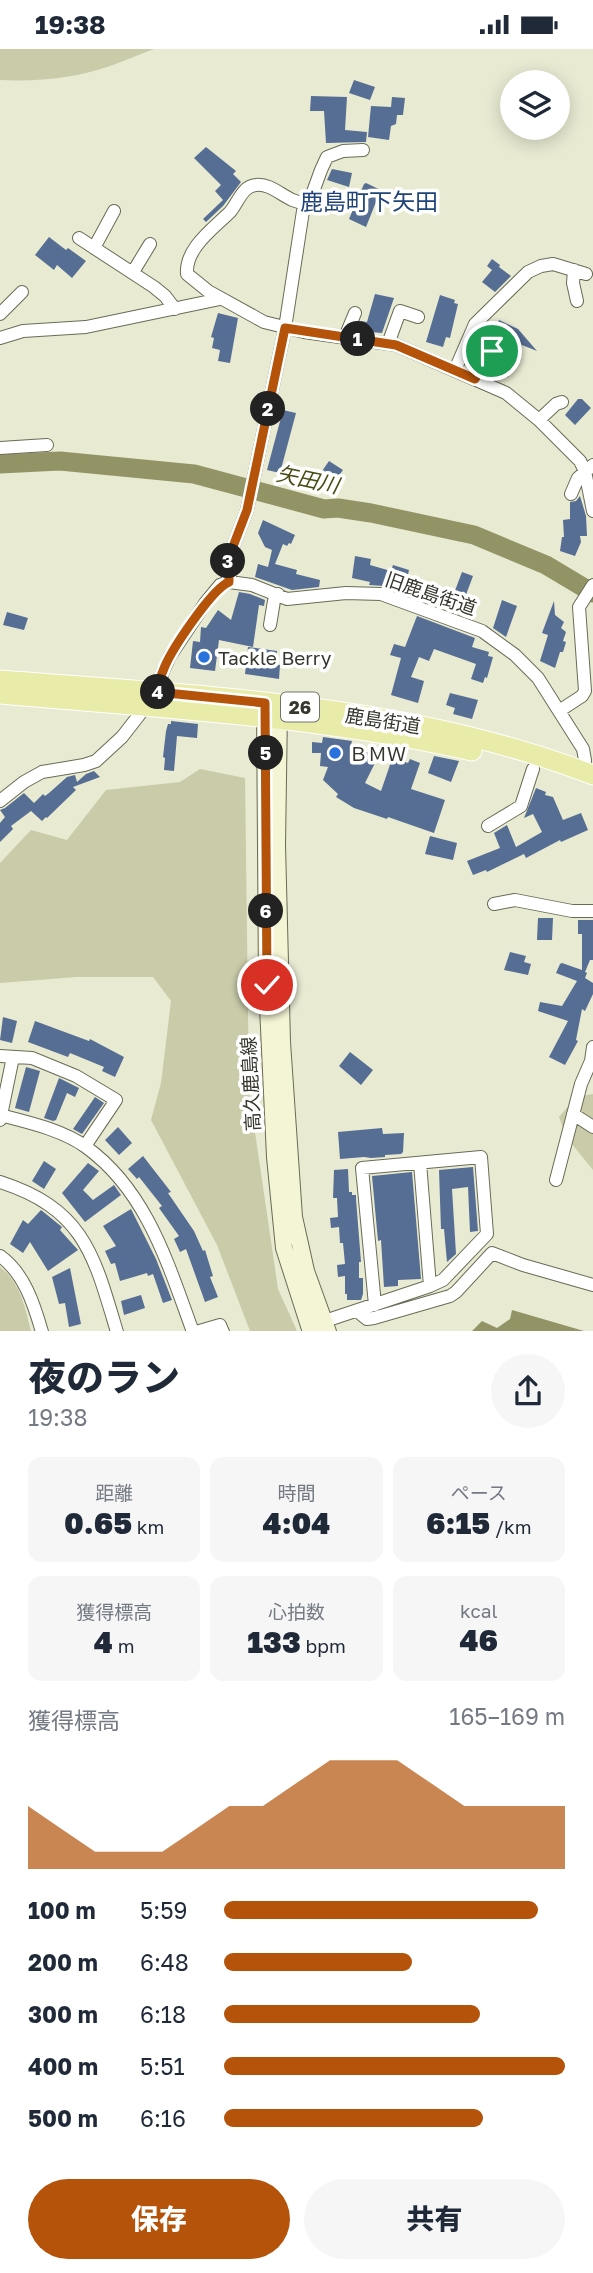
<!DOCTYPE html>
<html lang="ja">
<head>
<meta charset="utf-8">
<style>
	body { margin:0; font-family:"Golos Text","Noto Sans JP",sans-serif; background:#f6f6f7; color:#1f2937; height:100vh; display:flex; flex-direction:column; font-size:26px; white-space:nowrap }
	* { box-sizing:border-box; margin:0 }
	p { font-size:23px; color:#747a83 }
	.icon { flex:none; width:38px; height:38px; fill:none; stroke:currentColor; stroke-width:2; stroke-linecap:round; stroke-linejoin:round }
	.map { position:relative; height:1282px; overflow:hidden }
	.details { display:flex; flex-direction:column; background:#fff; flex:1 }
	.details>* { flex:none }
	.fabs { position:absolute; left:500px; top:21px; display:grid; gap:14px }
	.fabs a { display:grid; place-items:center; width:70px; height:70px; border-radius:50%; background:#fff; box-shadow:0 4px 18px #0003; font-size:35px }
	.pin { position:absolute; display:grid; place-items:center; width:60px; height:60px; color:#fff; margin:-30px; border:4px solid #fff; border-radius:50%; box-shadow:0 2px 7px #0007 }
	.km { position:absolute; width:35px; height:35px; margin:-18px; border-radius:50%; background:#222; color:#fff; font-size:19px; line-height:35px; text-align:center }
	.round { display:grid; place-items:center; flex:none; width:74px; height:74px; border-radius:37px; background:#f6f6f7 }
	.summary { display:flex; align-items:center; justify-content:space-between; height:119px; padding:0 28px }
	h1 { font-size:38px; font-weight:800; line-height:52px }
	.stats { display:grid; grid-template-columns:repeat(3,1fr); gap:10px; height:119px; padding:7px 28px }
	.stats div { display:grid; align-content:center; border-radius:14px; background:#f6f6f7; text-align:center }
	.stats b { font-size:30px; font-weight:800 }
	.stats small { font-size:19px; font-weight:400 }
	.stats p { font-size:19px }
	.chart { height:196px; padding:14px 28px }
	.chart p { display:flex; justify-content:space-between }
	.chart svg { width:100%; height:126px; margin-top:7px; fill:#b45309; opacity:.7 }
	.cta { display:flex; gap:14px; margin-top:auto; padding:14px 28px }
	.cta a { flex:1; height:80px; border-radius:42px; background:#b45309; color:#fff; font-size:28px; font-weight:800; line-height:80px; text-align:center }
	.cta a+a { background:#f6f6f7; color:#1f2937 }
	ul { padding:0 28px; list-style:none; font-size:23px }
	li { display:grid; grid-template-columns:112px 84px 1fr; align-items:center; height:52px }
	li i { height:18px; border-radius:9px; background:#b45309 }
	.status { display:flex; justify-content:space-between; align-items:center; height:49px; padding:0 35px; background:#fff; direction:ltr }
	.status svg { height:19px; fill:currentColor }
	.map>svg:first-child { display:block }
</style>
</head>
<body>
<div class="status"><b>19:38</b><svg viewBox="0 0 49 12"><path d="M0 12V9h3v3zM5 12V6h3v6zM10 12V3h3v9zM15 12V0h3v12zM26 1h20v11H26zM47 4h2v5h-2z"/></svg></div>
<div class="map">
<svg width="593" height="1283" viewBox="0 0 593 1283">
	<rect width="100%" height="100%" fill="#e8ead2"/>
	<path fill="#c9cba9" d="M0,0H154C140,5 127,11 113,16C77,29 38,33 0,31Z
		M200,720L245,729L249,1042L278,1240L297,1282H250L217,1196L151,1071L161,1034L171,952L153,928H76L0,934V814L31,781L67,791L106,741L180,733Z
		M593,1045V1121L567,1089L559,1068L576,1048Z
		M0,1218C21,1234 25,1259 31,1282H0Z"/>
	<path fill="#929466" d="M512,1261L584,1282H472L482,1272L497,1279L510,1270Z"/>
	<g fill="none" stroke-linecap="round" stroke-linejoin="round">
		<path stroke="#929466" stroke-width="19" d="M0,415L60,412L194,425L324,460L338,459L371,464L474,486L546,516L593,544"/>
	</g>
	<path fill="#566e93" d="M354,31L375,38L370,51L349,44Z
		M311,47L347,48L345,81L367,83L366,93L326,94L324,62H310Z
		M392,48L405,49L403,66H397L396,75L391,77L389,91L368,88L371,57L391,58Z
		M206,98L236,122L233,125L241,133L223,157L206,173L203,170L223,151L215,142L221,136L194,109Z
		M332,120L352,124L349,138L327,131Z
		M366,134L385,143L381,150L378,148L366,178L349,170L364,135Z
		M49,188L66,201L68,199L86,212L72,229L57,216L54,221L35,206Z
		M492,210L500,216L499,218L511,227L495,243L482,233L492,221L487,217Z
		M375,245L394,249L382,284L357,282L361,272L367,273Z
		M440,246L455,251L454,254L458,255L450,289L446,288L443,298L426,293Z
		M218,264L238,269L230,314L218,312L220,301L212,299L214,289L211,288Z
		M499,271L518,280L537,302L522,296L508,328L491,322L499,307L504,293L501,291L502,289L493,285Z
		M578,350H582L591,359L575,376L565,366Z
		M283,361L296,364L280,424L267,421Z
		M329,412L343,421L334,434L320,425Z
		M580,447L586,467L587,487H580L581,493L575,507L560,502L562,488H564L563,471L570,470V453L576,452Z
		M263,471L295,486L291,495L289,494L287,497L283,495L275,515L297,521L296,525L320,531L319,538L292,541L255,528L258,515L268,518L272,501L265,498L258,484Z
		M355,507L371,510L370,516L391,522L393,516L409,521L404,544L384,537L369,536L370,533L352,529Z
		M462,523L473,527L461,559L450,555Z
		M239,543L250,545L265,551L264,557L259,556L253,598L219,591L215,622L190,619L193,592L200,593L201,578L206,579L218,561L231,571Z
		M502,551L517,557L506,588L493,579Z
		M554,552L555,566L564,573L561,579L566,583L563,592L566,593L563,603H560L555,619L540,612L548,586L542,584Z
		M7,563L28,569L24,581L3,576Z
		M417,567L475,589L472,598L489,603L488,607L493,608L487,629L485,628L483,634L471,630L476,615L434,600L429,612L419,608L411,628L424,632L418,654L391,646L401,609L390,606L394,595L405,598Z
		M248,598L277,602L276,615L280,616L279,630L245,625Z
		M450,644L478,651L472,670L453,665L455,659L446,656Z
		M171,672L198,675L197,689L177,687L174,722L164,721L165,709L163,708L166,682L168,675H171Z
		M323,688L352,692L351,696L378,708L365,734L381,742L392,710L396,709L408,714L410,710L420,714L411,740L445,751L434,784L388,768L387,770L354,759L336,748L338,745L323,731L328,718L320,717L321,704H312V693L322,694Z
		M434,707L459,712L451,733L428,724Z
		M94,722L100,728L73,738L76,741L47,769L46,768L42,772L31,762L11,777L13,780L0,793V774L5,768L0,761L5,759L24,744L34,754L43,745L45,747L49,744L67,728L75,726L77,733L86,725Z
		M536,739L546,743L545,746L553,748L563,771L581,764L588,781L561,793L560,791L526,809L524,805L487,823L486,821L473,826L467,812L500,799L494,784L507,776L516,798L542,783L533,765L524,769Z
		M430,787L457,794L453,811L425,805Z
		M538,869H553L552,891H537Z
		M578,871H593V911H590L585,923L587,924L585,929L593,934V945L585,962L582,960L576,991L578,992L565,1016L549,1008L568,972L538,962L540,953L562,957L577,932L556,924L560,915L562,914L582,921V885H578Z
		M510,903L526,907L524,913L531,915L528,926L504,921Z
		M3,968L17,972L12,994L0,991Z
		M35,972L89,992L90,990L124,1008L115,1028L102,1022L104,1018L70,1004L68,1008L28,993Z
		M350,1003L373,1021L361,1036L339,1017Z
		M26,1018L40,1022L29,1063L15,1059Z
		M59,1029L79,1039L75,1048L67,1044L56,1071L53,1072L44,1069Z
		M95,1048L104,1054L82,1085L73,1080Z
		M118,1078L132,1094L119,1106L105,1091Z
		M382,1079L383,1085L404,1084L403,1103L401,1105L385,1106V1108L371,1109L364,1108L340,1110L338,1083Z
		M143,1107L171,1143L168,1144L194,1182L203,1202L205,1201L213,1227L210,1228L218,1248L205,1253L186,1200L180,1203L174,1190L179,1187L159,1159L162,1157L139,1128L137,1130L128,1120Z
		M44,1112L56,1120L44,1140L32,1132Z
		M88,1114L99,1122L83,1141L93,1151L114,1136L121,1146L85,1173L62,1144Z
		M473,1118L478,1182L470,1183L468,1138L452,1140L456,1205L447,1213L444,1180H441L439,1121Z
		M348,1120L349,1143H352V1146H356V1150L361,1213H359V1229H363V1245L361,1251H347V1245H345V1227L338,1228L337,1216L345,1215L343,1194H340L339,1178L331,1179L330,1169L338,1168L337,1149H333L334,1121Z
		M412,1123L421,1230L398,1231V1237L384,1238L381,1191L378,1192L372,1127Z
		M131,1160L156,1210L172,1251L163,1254L153,1225L148,1227L147,1224L120,1232L115,1214L111,1215L105,1202L116,1197L103,1177Z
		M41,1161L62,1178L60,1181L78,1201L48,1222L30,1193L23,1204L10,1195L23,1171L28,1175Z
		M70,1219L81,1275L69,1278L65,1254L59,1255L52,1228Z
		M141,1246L145,1259L124,1266L121,1252Z"/>
	<g fill="none" stroke-linecap="round" stroke-linejoin="round">
		<g stroke="#6a6b56" stroke-width="14">
			<path id="street" d="M312,145L337,158
				M307,154C287,155 275,134 256,136C242,137 238,154 230,163C214,179 185,199 187,225L208,242L264,273L304,283L396,296L506,344L539,371L580,412L585,422L593,462
				M79,189L154,238L165,247L175,260
				M94,199L114,162
				M574,221L573,234L577,252
				M133,223L150,195
				M0,265L22,243
				M345,288L355,264
				M0,289L23,282L86,278L220,250
				M388,295L400,262L418,268
				M455,321L475,275L528,223L541,217L553,215L586,225
				M475,330L492,302
				M539,371L556,355L562,353
				M0,399L47,396
				M571,445L578,429L593,416
				M229,533V508L247,461L285,279L303,162L313,143L321,121L327,108L343,102L363,101
				M270,576L274,552L278,545
				M559,662L582,647L585,642L579,558L593,536
				M0,752L24,733L42,723L84,716L96,712L122,688L157,643L163,622L170,607L206,553L220,536L229,533L252,536L287,550L346,544L381,545L482,582L515,606L538,629L583,700L585,711L584,723
				M488,777L521,757L533,720
				M494,855L515,851L572,862H593
				M0,1007L32,1009L76,1027L116,1051L85,1097
				M573,1065L593,1078
				M0,1066C27,1073 63,1081 86,1098C147,1142 168,1215 193,1283
				M0,1071L13,1008
				M420,1114L430,1237
				M556,1131L581,1035L591,1012L593,998
				M0,1133C84,1160 94,1206 117,1283
				M0,1207C24,1224 34,1255 42,1283
				M357,1262L367,1270L374,1269L450,1247L456,1243L492,1204L523,1216L593,1236
				M316,1275L430,1237L443,1231L487,1185L481,1108L362,1119L375,1256
				M196,1283L220,1276L223,1283"/>
		</g>
		<g stroke="#6a6b56" stroke-width="18">
			<path id="secondary" d="M265,660L267,936L275,1108L284,1199L311,1283
				M279,661L277,796L282,993L294,1168L306,1222L328,1283"/>
		</g>
		<g stroke="#fff" stroke-width="21">
			<path id="primary" d="M0,631C199,647 405,653 593,726
				M0,645C158,659 317,667 472,702"/>
		</g>
		<use href="#street" stroke="#fff" stroke-width="12"/>
		<use href="#secondary" stroke="#f4f5d4" stroke-width="16"/>
		<use href="#primary" stroke="#e9eca9" stroke-width="19"/>
	</g>
	<g fill="none" stroke-linecap="round" stroke-linejoin="round">
		<g stroke="#fff" stroke-width="14">
			<path id="route" d="M267,936L265,654L157,643C159,636 160,628 163,622C170,602 212,540 229,533V508L247,461L285,279L396,296L475,330L492,302"/>
		</g>
		<use href="#route" stroke="#b45309" stroke-width="9"/>
	</g>
	<g fill="#2972de" stroke="#fff" stroke-width="2.5">
		<circle cx="204" cy="608" r="7"/>
		<circle cx="335" cy="704" r="7"/>
	</g>
	<g text-anchor="middle" dominant-baseline="central" stroke-width="7" stroke-linejoin="round" paint-order="stroke">
		<rect fill="#fff" stroke="#72726c" stroke-width="2" x="281" y="643.5" width="38" height="29" rx="5"/>
		<g font-size="18" font-weight="bold" fill="#36362d">
			<text x="300" y="658">26</text>
		</g>
		<g font-size="19" fill="#36362d" stroke="#fff">
			<text transform="translate(431 544) rotate(19)">旧鹿島街道</text>
			<text transform="translate(383 671) rotate(9)">鹿島街道</text>
			<text transform="translate(250 1035) rotate(-93)">高久鹿島線</text>
		</g>
		<g font-size="19" fill="#36362d" stroke="#fff" text-anchor="start">
			<text x="218" y="608">Tackle Berry</text>
			<text x="349" y="704">ＢＭＷ</text>
		</g>
		<g font-size="21" font-style="italic" fill="#4b4c14" stroke="#fff">
			<text transform="translate(308 430) rotate(12)">矢田川</text>
		</g>
		<g font-size="23" fill="#204379" stroke="#fff">
			<text x="369" y="152">鹿島町下矢田</text>
		</g>
	</g>
</svg>
<div class="fabs">
<a><svg class="icon" aria-label="layers" viewBox="0 0 24 24"><path d="M12 4l9 5-9 5-9-5zM3 14l9 5 9-5"/></svg></a>
</div>
<div class="pin" style="left:492px;top:302px;background:#1e9e55"><svg class="icon" aria-label="arrive" viewBox="0 0 24 24"><path d="M6 21V4h12l-3 4 3 4H6"/></svg></div>
<div class="pin" style="left:267px;top:936px;background:#d93025"><svg class="icon" aria-label="check" viewBox="0 0 24 24"><path d="M5 12l5 5 9-10"/></svg></div>
<b class="km" style="left:358px;top:290px">1</b>
<b class="km" style="left:268px;top:360px">2</b>
<b class="km" style="left:228px;top:512px">3</b>
<b class="km" style="left:158px;top:643px">4</b>
<b class="km" style="left:266px;top:704px">5</b>
<b class="km" style="left:266px;top:862px">6</b>
</div>
<section class="details">
<div class="summary"><div><h1>夜のラン</h1><p>19:38</p></div><a class="round"><svg class="icon" aria-label="share" viewBox="0 0 24 24"><path d="M12 15V3M7 8l5-5 5 5M5 13v7h14v-7"/></svg></a></div>
<div class="stats">
<div><p>距離</p><b>0.65<small> km</small></b></div>
<div><p>時間</p><b>4:04</b></div>
<div><p>ペース</p><b>6:15<small> /km</small></b></div>
</div>
<div class="stats">
<div><p>獲得標高</p><b>4<small> m</small></b></div>
<div><p>心拍数</p><b>133<small> bpm</small></b></div>
<div><p>kcal</p><b>46</b></div>
</div>
<div class="chart"><p><span>獲得標高</span>165–169 m</p>
<svg viewBox="0 0 160 44" preserveAspectRatio="none"><path d="M0 44V22L10 30L20 38L30 38L40 38L50 30L60 22L70 22L80 14L90 6L100 6L110 6L120 14L130 22L140 22L150 22L160 22V44z"/></svg>
</div>
<ul>
<li><b>100 m</b>5:59<i style="width:92%"></i></li>
<li><b>200 m</b>6:48<i style="width:55%"></i></li>
<li><b>300 m</b>6:18<i style="width:75%"></i></li>
<li><b>400 m</b>5:51<i style="width:100%"></i></li>
<li><b>500 m</b>6:16<i style="width:76%"></i></li>
</ul>
<div class="cta"><a>保存</a><a>共有</a></div>
</section>
</body>
</html>
